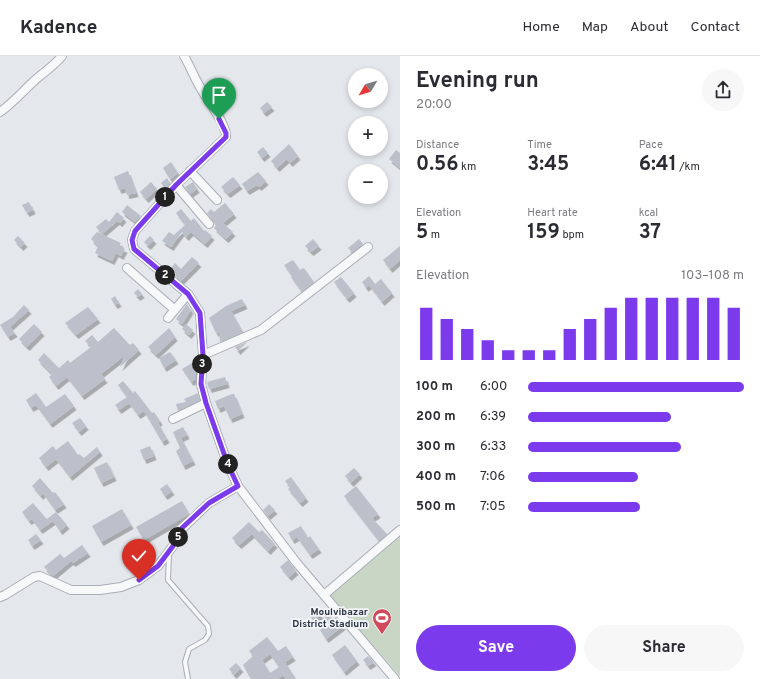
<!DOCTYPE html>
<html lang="en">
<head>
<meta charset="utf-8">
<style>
	body { margin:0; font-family:Overpass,sans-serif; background:#f7f7f7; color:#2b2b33; height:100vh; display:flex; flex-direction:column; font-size:15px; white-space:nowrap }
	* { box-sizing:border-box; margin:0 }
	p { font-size:13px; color:#7c7c81 }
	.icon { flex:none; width:22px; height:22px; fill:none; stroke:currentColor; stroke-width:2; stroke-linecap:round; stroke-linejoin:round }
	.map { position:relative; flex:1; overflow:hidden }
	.side { display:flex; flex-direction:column; background:#fff; width:360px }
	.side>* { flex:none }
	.needle { width:26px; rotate:232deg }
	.buttons { position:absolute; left:348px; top:12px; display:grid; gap:8px }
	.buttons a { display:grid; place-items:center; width:40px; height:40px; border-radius:50%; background:#fff; box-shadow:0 2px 6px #0003; font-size:20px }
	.pin { position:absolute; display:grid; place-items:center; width:34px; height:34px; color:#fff; margin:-41px -17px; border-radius:50% 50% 50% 0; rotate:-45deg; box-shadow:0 0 4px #0007 }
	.pin .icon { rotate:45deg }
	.km { position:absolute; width:20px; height:20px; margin:-10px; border-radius:50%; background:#222; color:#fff; font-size:11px; line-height:20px; text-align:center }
	.round { display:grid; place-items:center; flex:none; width:42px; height:42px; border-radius:21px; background:#f7f7f7 }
	.summary { display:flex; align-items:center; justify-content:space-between; height:68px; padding:0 16px }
	h1 { font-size:22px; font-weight:700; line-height:30px }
	.metrics { display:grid; grid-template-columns:repeat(3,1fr); gap:6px; height:68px; padding:4px 16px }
	.metrics div { display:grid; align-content:center }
	.metrics b { font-size:20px; font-weight:700 }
	.metrics small { font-size:11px; font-weight:400 }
	.metrics p { font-size:11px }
	.chart { height:112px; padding:8px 16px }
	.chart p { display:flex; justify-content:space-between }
	.chart svg { width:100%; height:72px; margin-top:4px; stroke:#7c3aed; stroke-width:6 }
	.cta { display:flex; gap:8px; margin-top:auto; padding:8px 16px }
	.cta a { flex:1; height:46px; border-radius:24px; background:#7c3aed; color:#fff; font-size:16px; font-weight:700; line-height:46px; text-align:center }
	.cta a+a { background:#f7f7f7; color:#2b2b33 }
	ul { padding:0 16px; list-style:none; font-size:13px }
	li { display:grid; grid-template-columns:64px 48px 1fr; align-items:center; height:30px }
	li i { height:10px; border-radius:5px; background:#7c3aed }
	header { display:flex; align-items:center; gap:24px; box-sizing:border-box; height:56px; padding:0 20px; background:#fff; border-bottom:1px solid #e1e1e2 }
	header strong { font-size:19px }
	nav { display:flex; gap:22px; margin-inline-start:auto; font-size:14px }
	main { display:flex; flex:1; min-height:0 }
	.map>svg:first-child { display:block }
</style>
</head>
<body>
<header>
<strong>Kadence</strong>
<nav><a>Home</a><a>Map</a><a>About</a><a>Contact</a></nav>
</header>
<main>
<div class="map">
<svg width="400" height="623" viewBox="0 0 400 623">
	<defs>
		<filter id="shadow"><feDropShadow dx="2.5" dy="4" stdDeviation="0" flood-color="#0004"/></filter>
	</defs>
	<rect width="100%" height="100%" fill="#e4e7ec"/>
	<path fill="#c9d6c5" d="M400,478V620L329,539Z"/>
	<path fill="#bbc0ca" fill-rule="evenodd" filter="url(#shadow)" d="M267,46L272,51L264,57L260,52Z
		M289,88L298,100L290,107L287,103L277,112L271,105Z
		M263,91L268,97L262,102L257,96Z
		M396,94L400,97V112L389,103Z
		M171,106L178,117L170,123L163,112Z
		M128,115L136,137L127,139L125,132L119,134L114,121Z
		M258,116L266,125L259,131L257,129L247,135L242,128Z
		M233,121L240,129L228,138L221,131Z
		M167,122L170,127L165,133L161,127Z
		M151,126L157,133L146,143L140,136Z
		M193,126L197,133L190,138L185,131Z
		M29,146L33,154L27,157L22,149Z
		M225,147L234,158L223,167L233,176L226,183L214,172L216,169L207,157L211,153L214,156Z
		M127,149L141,160L135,166L122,156Z
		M181,153L191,165L194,162L204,175L205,174L212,180L205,188L191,176L186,181L182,176L171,191L162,185L169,176L174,179L185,169L176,157Z
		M117,156L124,162L120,167L117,165L102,178L96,171L106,163L109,166Z
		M97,176L121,187L119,190L125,193L121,200L116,197L112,205L95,197L98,190L91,183Z
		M18,180L25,187L21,191L14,184Z
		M150,180L154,184L148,190L144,186Z
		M313,183L319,190L311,196L305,190Z
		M359,183L363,188L352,196L348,192Z
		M400,190V204L390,213L383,204Z
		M192,201L199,207L181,225L174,219L176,217L171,212L175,207L181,213Z
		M293,204L300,214L304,212L314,226L302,236L291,221L292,220L284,209Z
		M369,220L375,228L381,223L392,237L382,246L369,229L366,232L362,226Z
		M341,221L354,237L347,243L334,226Z
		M138,233L142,238L138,241L134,237Z
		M115,240L119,247L115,249L111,243Z
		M242,243L245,249L231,255L243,276L220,286L219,276L216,277L209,262L226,250Z
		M187,248L191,254L182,268L176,263Z
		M24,249L29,254L10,271L15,277L8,281L0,269L13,261Z
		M88,251L98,263L76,279L65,267Z
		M34,268L42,276L27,291L19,283Z
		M186,268L193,274L189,279L182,273Z
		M114,272L130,289L133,287L139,294L120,311L125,299L101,318L105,323L82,340L67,321L56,330L49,321L52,318L38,304L44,297L59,312L68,304L70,307L91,291L85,285L92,279L98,286Z
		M169,272L175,281L156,299L148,291Z
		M247,286L238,295L235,291Z
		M170,296L176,304L164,312L159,302Z
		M192,307L196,314V323L191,326L182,313Z
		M225,321L227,328L209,333L207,326Z
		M123,325L133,337L135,335L152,357L154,356L160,365L158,367L167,383L162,386L144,355L138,359L129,347L119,354L115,349L127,341L118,329Z
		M36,337L46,351L65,338L74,350L50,368L36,349L31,352L26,344Z
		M198,337L200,344L178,355L176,348L186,346L184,343Z
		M232,338H234L242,358L230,363L224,350L218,353L215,345Z
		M80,362L86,370L79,376L72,367Z
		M183,371L187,379L181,382L193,405L183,410L176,395L180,392L173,376Z
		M68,385L78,399L79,398L84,402L97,391L100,396L70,421L56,403L46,411L39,402L53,390L56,394Z
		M150,390L154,400L144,404L140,394Z
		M107,406L114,421L101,427L94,412Z
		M354,412L360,418L351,427L345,420Z
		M291,421L306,442L300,447L288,433L290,431L285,425Z
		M40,422L53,437L55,436L64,448L55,454L43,437L41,440L32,430Z
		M167,428L172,435L165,440L160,433Z
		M356,430L378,458L372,462L387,478L379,485L344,440Z
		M182,445L189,458L144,484L136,471Z
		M33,447L45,461L47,463L56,456L67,469L60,475L53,465L40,474L32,463L29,465L22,456Z
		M269,448L275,454L268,460L263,454Z
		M122,453L131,469L101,486L92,470Z
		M249,466L259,476L262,474L275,488L268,495L252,478L239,489L232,482Z
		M301,470L308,482L310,480L319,493L310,499L297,481L292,484L288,477Z
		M36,478L41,484L32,490L28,484Z
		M82,489L88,497L73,507L71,505L53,520L44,511L60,498L64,502Z
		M288,504L296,515L289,521L280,511Z
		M316,553L321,559L313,564L309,558Z
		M328,558L333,563L336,561L343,570L326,583L320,574L328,568L324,562Z
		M267,581L278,595L286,590L293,601L285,606L296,623H286L283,619L278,623H251L243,609L253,600L249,595ZM270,598L279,611L270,617L262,604Z
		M345,589L357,605L344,616L332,599Z
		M368,600L374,606L368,610L363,604Z
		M236,607L241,612L234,619L229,613Z"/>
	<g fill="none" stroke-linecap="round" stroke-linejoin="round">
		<g stroke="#a9aeb7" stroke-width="6">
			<path id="service" d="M169,498L168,524L208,570L209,578L205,584L189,593L185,606L188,623"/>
		</g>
		<g stroke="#a9aeb7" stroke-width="10">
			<path id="minor" d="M184,0C190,10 194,21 200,31C206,43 227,68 226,81L176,129L135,175L132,184L134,193L188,238L200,257L203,299L201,328L206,347L228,409L238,430L296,506L395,623
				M0,56C13,47 23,35 34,25C44,16 54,10 62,0
				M190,115L217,144
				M176,129L209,168
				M127,212L175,254
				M168,262L188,238
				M203,299L261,274L368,191
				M173,363L206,347
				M324,539L400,474
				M0,541L5,539L34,521L40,520L71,534H100L121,531L139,524L158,510L173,490L183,472L209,447L238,430"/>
		</g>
		<use href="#service" stroke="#f7f8fa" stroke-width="4"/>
		<use href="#minor" stroke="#f7f8fa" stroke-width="8"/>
	</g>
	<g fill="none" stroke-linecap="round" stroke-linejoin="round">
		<g stroke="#fff" stroke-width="8">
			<path id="route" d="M139,524L158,510L173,490L182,472L209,447L238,430L228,409L206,347L201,328L203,299L200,257L188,238L134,193L132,184L135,175L176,129L226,81V77L219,63"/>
		</g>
		<use href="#route" stroke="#7c3aed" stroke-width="5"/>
	</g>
	<defs>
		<g id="stadium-pin" transform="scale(1)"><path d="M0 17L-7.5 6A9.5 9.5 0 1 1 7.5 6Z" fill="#d1495b" stroke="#f4f6f9"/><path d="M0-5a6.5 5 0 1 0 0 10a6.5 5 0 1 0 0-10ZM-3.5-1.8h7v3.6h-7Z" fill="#fff"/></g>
	</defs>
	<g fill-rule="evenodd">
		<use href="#stadium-pin" x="382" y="562"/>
	</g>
	<g text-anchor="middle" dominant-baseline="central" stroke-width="3.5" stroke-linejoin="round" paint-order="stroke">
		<g font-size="10" font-weight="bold" fill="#2b3445" stroke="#f4f6f9" text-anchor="end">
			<text x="368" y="556">Moulvibazar<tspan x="368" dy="12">District Stadium</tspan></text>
		</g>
	</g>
</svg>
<div class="buttons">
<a><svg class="needle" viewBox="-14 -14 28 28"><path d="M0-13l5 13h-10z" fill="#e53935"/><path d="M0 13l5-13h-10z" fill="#7c7c81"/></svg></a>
<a>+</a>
<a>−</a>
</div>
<div class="pin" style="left:219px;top:63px;background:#1e9e55"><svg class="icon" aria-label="arrive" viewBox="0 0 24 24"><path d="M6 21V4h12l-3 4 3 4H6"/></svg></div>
<div class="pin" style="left:139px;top:524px;background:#d93025"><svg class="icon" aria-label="check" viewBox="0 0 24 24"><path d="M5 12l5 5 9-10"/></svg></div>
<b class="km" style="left:165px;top:141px">1</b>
<b class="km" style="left:165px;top:219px">2</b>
<b class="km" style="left:202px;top:308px">3</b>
<b class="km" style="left:228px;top:408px">4</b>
<b class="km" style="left:178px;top:481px">5</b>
</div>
<section class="side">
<div class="summary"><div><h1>Evening run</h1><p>20:00</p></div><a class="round"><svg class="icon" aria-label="share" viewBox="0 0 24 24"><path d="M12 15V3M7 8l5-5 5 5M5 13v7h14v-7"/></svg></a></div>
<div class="metrics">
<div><p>Distance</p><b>0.56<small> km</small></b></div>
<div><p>Time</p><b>3:45</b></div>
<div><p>Pace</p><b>6:41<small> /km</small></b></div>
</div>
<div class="metrics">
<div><p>Elevation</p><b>5<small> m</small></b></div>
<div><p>Heart rate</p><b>159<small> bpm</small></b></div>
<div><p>kcal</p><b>37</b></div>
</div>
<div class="chart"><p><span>Elevation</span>103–108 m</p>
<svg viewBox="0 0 160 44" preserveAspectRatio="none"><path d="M5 44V12M15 44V19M25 44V25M35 44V32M45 44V38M55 44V38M65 44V38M75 44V25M85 44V19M95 44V12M105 44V6M115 44V6M125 44V6M135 44V6M145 44V6M155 44V12"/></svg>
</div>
<ul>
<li><b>100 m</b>6:00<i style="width:100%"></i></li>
<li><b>200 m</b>6:39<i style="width:66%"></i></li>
<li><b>300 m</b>6:33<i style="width:71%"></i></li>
<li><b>400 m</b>7:06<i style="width:51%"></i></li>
<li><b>500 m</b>7:05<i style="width:52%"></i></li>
</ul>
<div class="cta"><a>Save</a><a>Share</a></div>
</section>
</main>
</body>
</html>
